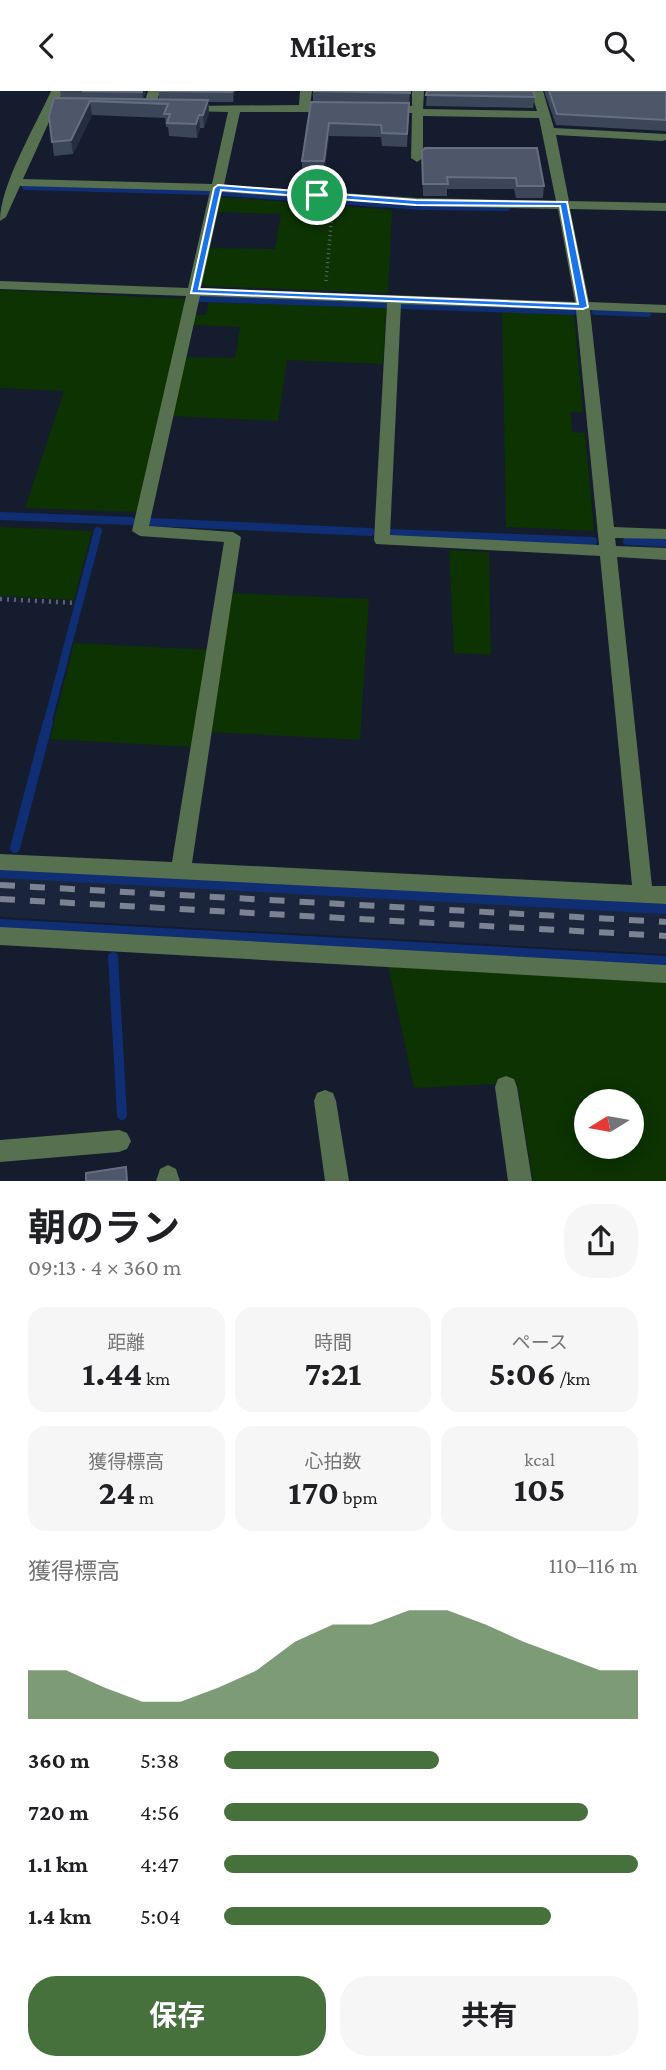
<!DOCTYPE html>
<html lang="ja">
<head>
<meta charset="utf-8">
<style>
	body { margin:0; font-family:"Crimson Pro","Noto Sans JP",serif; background:#f6f6f6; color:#202124; height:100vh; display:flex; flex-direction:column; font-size:26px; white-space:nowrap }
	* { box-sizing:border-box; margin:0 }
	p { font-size:23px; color:#757577 }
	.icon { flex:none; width:38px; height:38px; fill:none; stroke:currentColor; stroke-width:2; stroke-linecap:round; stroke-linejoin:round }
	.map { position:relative; height:1090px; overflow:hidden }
	.sheet { display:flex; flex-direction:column; background:#fff; flex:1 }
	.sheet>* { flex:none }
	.needle { width:46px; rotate:259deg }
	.fabs { position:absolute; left:574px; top:998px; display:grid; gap:14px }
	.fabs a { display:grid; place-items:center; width:70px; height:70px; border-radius:50%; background:#fff; box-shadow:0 4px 18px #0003; font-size:35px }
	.pin { position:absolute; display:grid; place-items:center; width:60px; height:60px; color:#fff; margin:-30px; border:4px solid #fff; border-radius:50%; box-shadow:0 2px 7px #0007 }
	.round { display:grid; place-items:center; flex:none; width:74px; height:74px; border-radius:28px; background:#f6f6f6 }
	.headline { display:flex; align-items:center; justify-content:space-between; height:119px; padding:0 28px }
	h1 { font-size:38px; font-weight:700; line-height:52px }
	.stats { display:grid; grid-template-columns:repeat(3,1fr); gap:10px; height:119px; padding:7px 28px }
	.stats div { display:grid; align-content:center; border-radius:18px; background:#f6f6f6; text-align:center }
	.stats b { font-size:35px; font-weight:700 }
	.stats small { font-size:19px; font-weight:400 }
	.stats p { font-size:19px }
	.chart { height:196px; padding:14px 28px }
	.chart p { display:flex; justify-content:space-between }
	.chart svg { width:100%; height:126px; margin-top:7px; fill:#46713d; opacity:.7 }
	.button { display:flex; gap:14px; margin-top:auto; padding:14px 28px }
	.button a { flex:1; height:80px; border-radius:28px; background:#46713d; color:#fff; font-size:28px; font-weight:700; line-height:80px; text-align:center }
	.button a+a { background:#f6f6f6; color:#202124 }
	ul { padding:0 28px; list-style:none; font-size:23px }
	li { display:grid; grid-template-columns:112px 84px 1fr; align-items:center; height:52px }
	li i { height:18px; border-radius:9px; background:#46713d }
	header { display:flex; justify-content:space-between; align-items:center; height:91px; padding:0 28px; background:#fff; font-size:32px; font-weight:700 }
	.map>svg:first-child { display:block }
</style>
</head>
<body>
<header><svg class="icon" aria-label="back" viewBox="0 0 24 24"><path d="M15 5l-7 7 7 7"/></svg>Milers<svg class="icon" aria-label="search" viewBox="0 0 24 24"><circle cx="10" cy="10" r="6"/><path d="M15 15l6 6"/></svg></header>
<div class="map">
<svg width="666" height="1090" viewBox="0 0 666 1090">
	<rect width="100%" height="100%" fill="#141c2e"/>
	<path fill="#1a253c" d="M0,784L666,821V863L0,826Z"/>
	<path fill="#0c3301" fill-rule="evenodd" d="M220,106L392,119L388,202L207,195L201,192L209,157L275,158L281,123L217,121Z
		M0,199L187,208L138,421L25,417L64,300L0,297Z
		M209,211L386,217L383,273L287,269L278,330L170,325L184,266L235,267L240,236L191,234L193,224H206Z
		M502,221L574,224L583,321H571L572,341L585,342L594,440L506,436Z
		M0,436L92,440L74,509L0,505Z
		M449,459L489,461L491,564L454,562Z
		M232,502L369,508L360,649L211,641Z
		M74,552L210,559L194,656L50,648Z
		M388,874L666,888V1090H533L517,992L414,997ZM586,1010H632V1055H586Z"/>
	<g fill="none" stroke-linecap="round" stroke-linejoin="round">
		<path stroke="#102e74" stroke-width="6" d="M25,96L210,101
			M223,102L422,116L507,117
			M200,208L385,214
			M401,215L573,221
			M595,221L648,223"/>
		<path stroke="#102e74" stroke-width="8" d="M0,425L131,430
			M151,431L370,441
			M389,442L593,450
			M627,450L666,452
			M47,633L98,440"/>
		<path stroke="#102e74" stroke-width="10" d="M15,757L48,631
			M0,782L666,818
			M0,833L666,870
			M113,866L122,1024"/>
		<path stroke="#5c6474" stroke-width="3.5" stroke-dasharray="1 3.5" stroke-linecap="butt" d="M326,190L332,122"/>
		<path stroke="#5c6474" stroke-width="4.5" stroke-dasharray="2 5" stroke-linecap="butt" d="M0,508L75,512"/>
		<path fill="#567050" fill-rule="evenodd" d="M51,0H63L23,88L212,93L228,21L186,20L180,17L182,15L299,14L300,0H312L310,14L333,15L339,18L333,21H240L224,94L416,107L556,110L539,27L423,25V67L417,71L411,67L412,22L386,21L380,18L386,15H412V0H424L423,18L537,20L531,0H543L554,37L666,43V49L662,50L556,44L569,110L666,112V120L570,118L589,211L666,214V222L590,219L614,436L666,438V448L615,447L616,455L666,457V469L617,466L652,795H666V813L0,779V763L172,771L224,451L140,445L132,440L186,205L0,198V190L188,197L210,100L20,95L6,126L0,130C0,94 35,36 51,0ZM222,101L416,115L558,118L575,211L201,197ZM200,205L387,212L374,449L376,453L600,465L632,794L192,772L241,446L233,441L149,435ZM401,213L576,219L599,454L390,444Z
			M148,0H160L155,17L149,20L143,17Z
			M0,836L666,874V892L0,854Z
			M506,985L514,988L517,996L532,1090H508L495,996L498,988Z
			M325,999L333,1002L336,1010L349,1090H325L314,1010L317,1002Z
			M119,1039L127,1042L131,1050L127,1058L119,1061L0,1071V1049Z
			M168,1074L176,1078L180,1090H156L160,1078Z"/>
		<path stroke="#7b8291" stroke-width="6" stroke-dasharray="15 15" stroke-linecap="butt" d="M0,794L666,831
			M0,808L666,845"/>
	</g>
	<path fill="#3c4659" d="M60,0H146L143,8L159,9V0H235L233,11H208L209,22L204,37H200L197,47L169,45L168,36H166L165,27L92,24L73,63L54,65L49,25L61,7Z
		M313,0H410L407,56L382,55L381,46L329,45L324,83H302V70L313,11Z
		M427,0L535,6L533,17L426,15Z
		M544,0H666V40L556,34Z
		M422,60L544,95L543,107H516L514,98H447V105H423Z"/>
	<path fill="#252e41" d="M142,0H146L143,10Z
		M233,0H235L233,11Z
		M208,9L209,22L204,37L203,24Z
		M90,10L92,24L73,63L71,49Z
		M199,24L200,37L197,47L196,33Z
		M329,32V45L324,83V70Z"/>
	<path fill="#4e5769" stroke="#656e7f" stroke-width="2" d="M82,0H142V1Z
		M159,0H233L232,1Z
		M313,0H410V2Z
		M427,0H533L535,6L426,4Z
		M549,0H666V29L557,23Z
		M54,7L208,9L203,24H199L196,33L167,32L170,23H164L168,13L90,10L71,49L52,51L49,25Z
		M311,11L409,12L407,43L382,42L381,34L329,32L324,70H302Z
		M425,57H537L544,95H517L516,87L447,86L448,93H423L422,60Z
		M126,1076L127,1090H86V1082Z"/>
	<path fill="#1a73e8" stroke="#fff" stroke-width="2" fill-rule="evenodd" d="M218,94L416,109L567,111L588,216L583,218L191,202L214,97ZM221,99L416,114L560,115L578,213L199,198Z"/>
</svg>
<div class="fabs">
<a><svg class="needle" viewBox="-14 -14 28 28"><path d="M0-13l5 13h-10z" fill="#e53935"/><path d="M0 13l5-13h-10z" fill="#757577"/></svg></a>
</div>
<div class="pin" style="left:317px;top:104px;background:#1e9e55"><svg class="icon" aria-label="arrive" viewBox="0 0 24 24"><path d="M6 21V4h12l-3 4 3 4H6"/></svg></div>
</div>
<section class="sheet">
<div class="headline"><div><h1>朝のラン</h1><p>09:13 · 4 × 360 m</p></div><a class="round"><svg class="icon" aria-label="share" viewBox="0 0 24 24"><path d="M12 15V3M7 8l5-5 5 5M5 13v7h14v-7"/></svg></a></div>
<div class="stats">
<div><p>距離</p><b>1.44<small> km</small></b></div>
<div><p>時間</p><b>7:21</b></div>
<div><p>ペース</p><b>5:06<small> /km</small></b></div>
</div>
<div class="stats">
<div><p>獲得標高</p><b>24<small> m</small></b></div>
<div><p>心拍数</p><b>170<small> bpm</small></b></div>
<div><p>kcal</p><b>105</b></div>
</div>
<div class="chart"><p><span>獲得標高</span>110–116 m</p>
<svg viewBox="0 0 160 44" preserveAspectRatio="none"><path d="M0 44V27L10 27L20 33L30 38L40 38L50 33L60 27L70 17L80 11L90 11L100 6L110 6L120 11L130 17L140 22L150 27L160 27V44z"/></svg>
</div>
<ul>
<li><b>360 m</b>5:38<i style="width:52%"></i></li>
<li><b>720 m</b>4:56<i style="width:88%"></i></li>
<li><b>1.1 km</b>4:47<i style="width:100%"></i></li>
<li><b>1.4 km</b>5:04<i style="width:79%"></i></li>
</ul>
<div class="button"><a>保存</a><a>共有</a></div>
</section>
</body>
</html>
